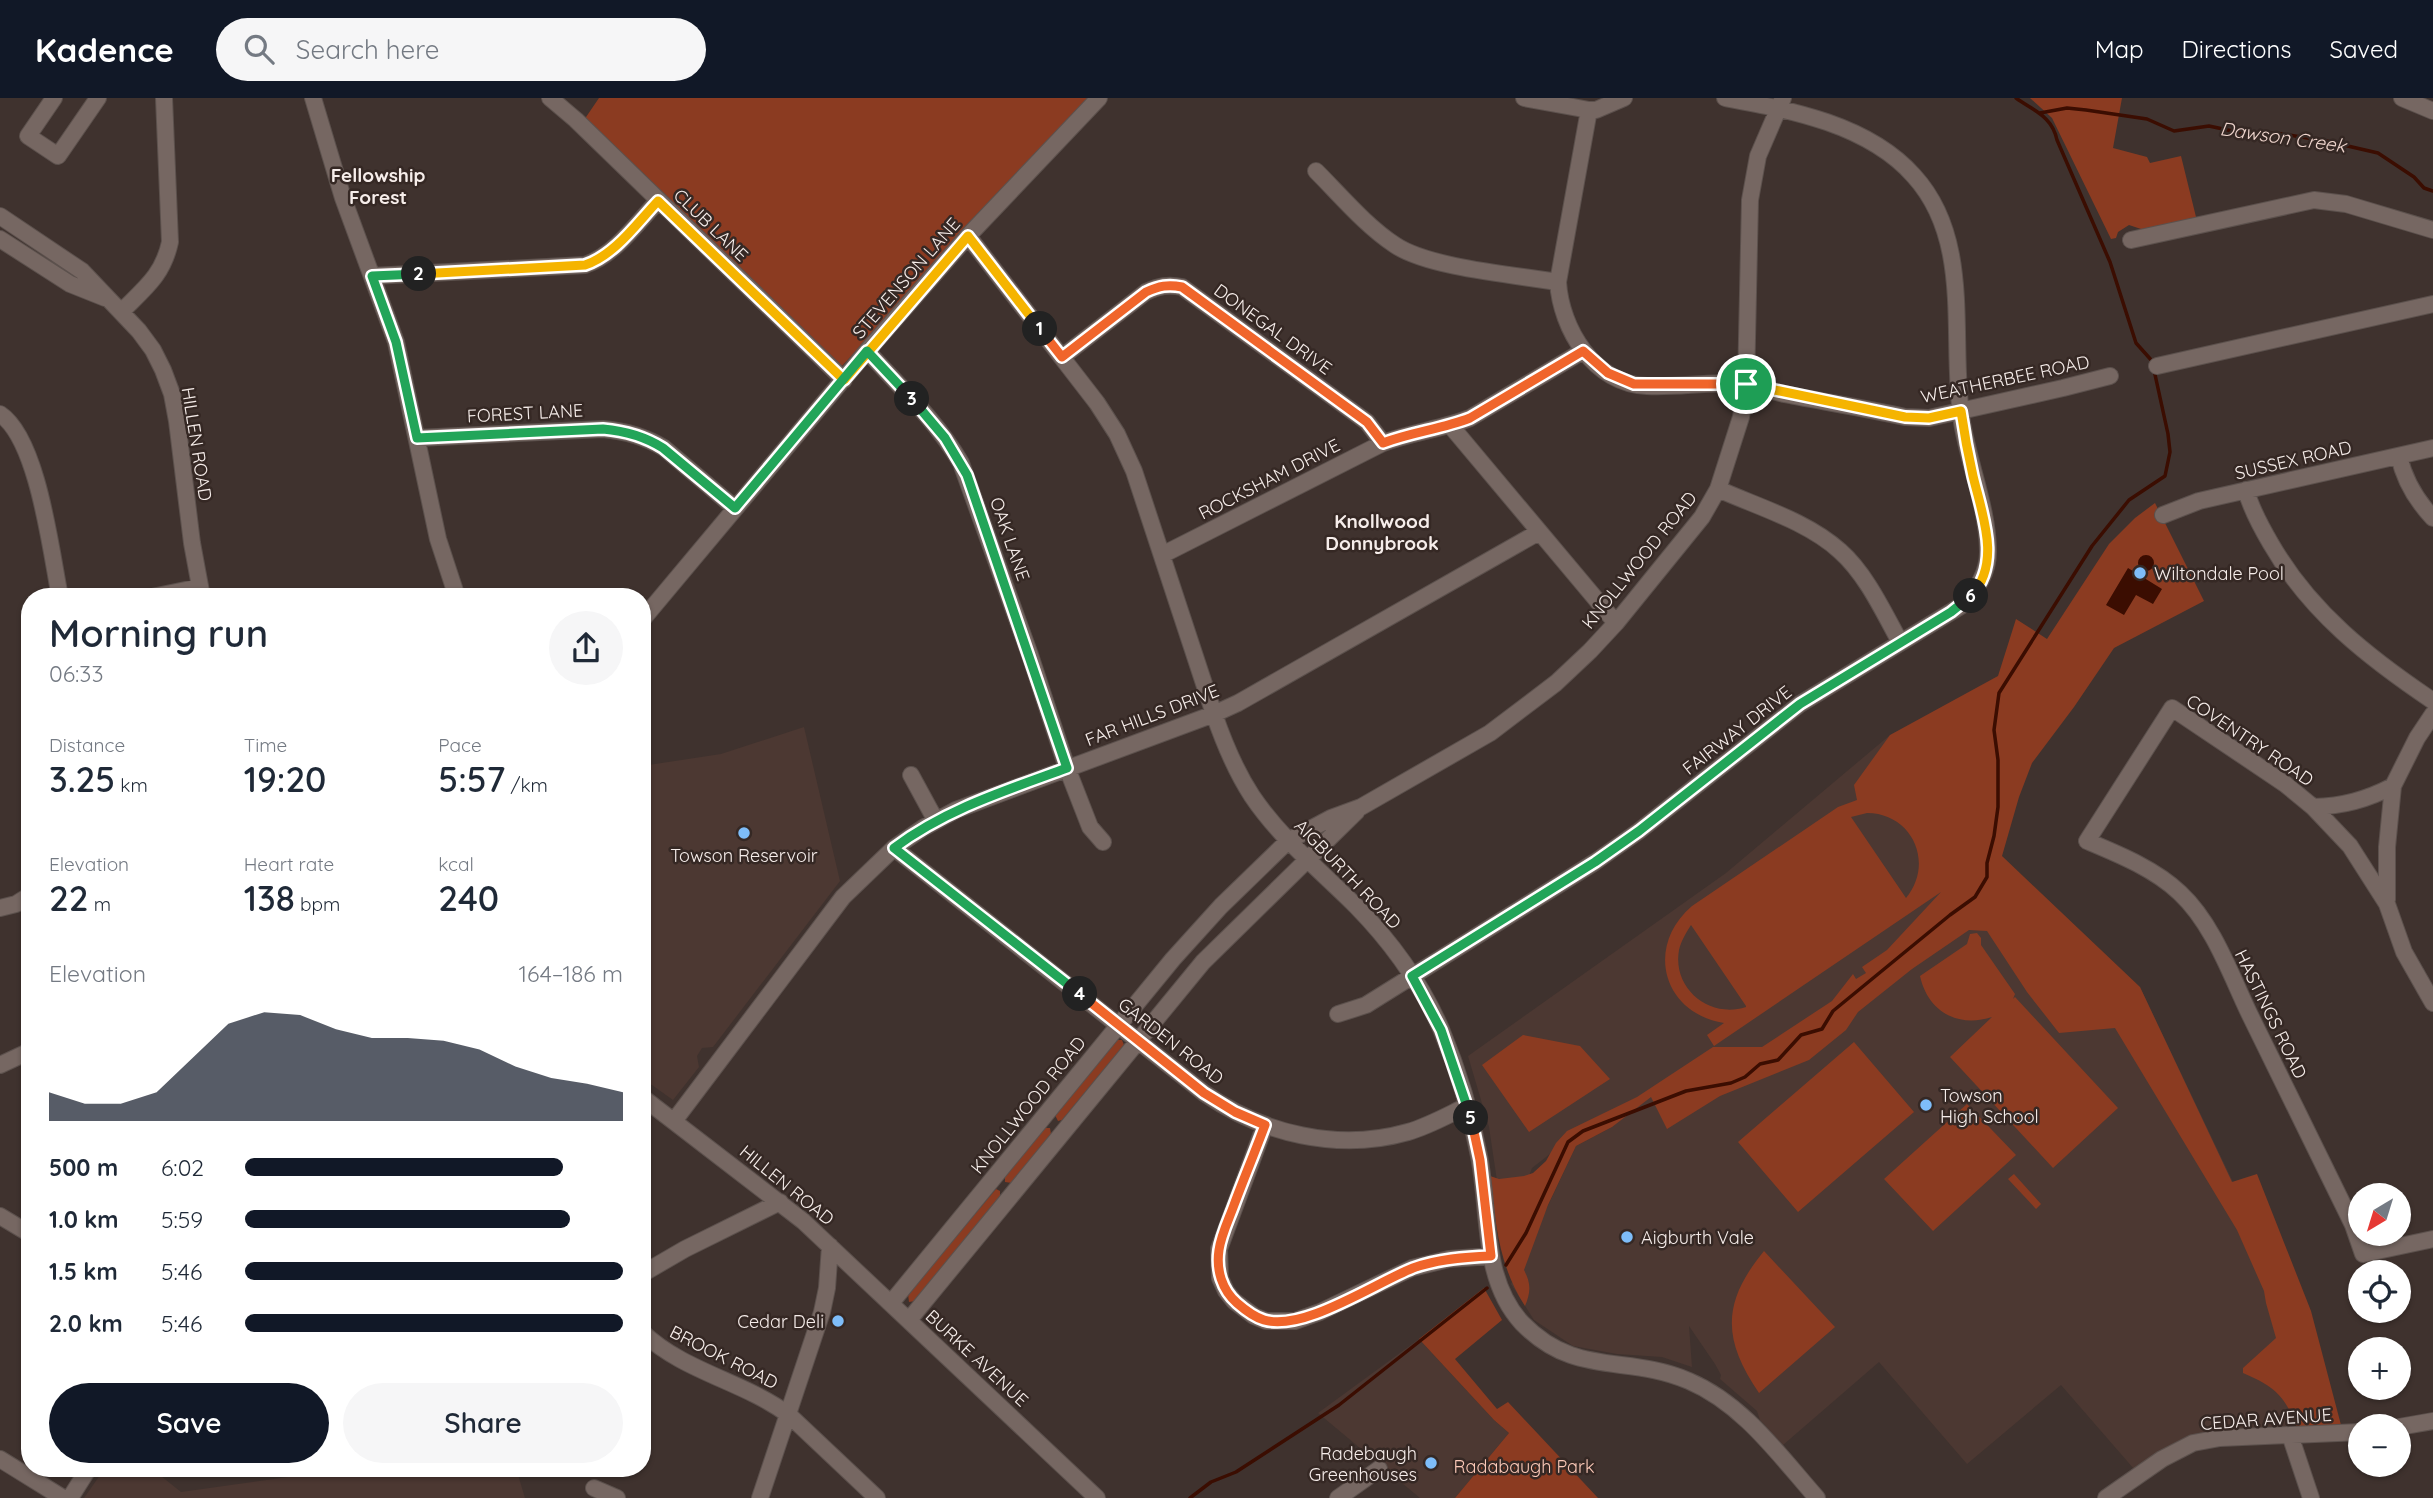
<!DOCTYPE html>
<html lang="en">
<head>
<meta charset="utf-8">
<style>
	body { margin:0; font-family:Quicksand,sans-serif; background:#f6f6f7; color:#1f2937; height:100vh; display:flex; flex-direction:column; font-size:26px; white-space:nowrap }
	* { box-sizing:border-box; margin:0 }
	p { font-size:23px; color:#747a83 }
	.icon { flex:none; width:38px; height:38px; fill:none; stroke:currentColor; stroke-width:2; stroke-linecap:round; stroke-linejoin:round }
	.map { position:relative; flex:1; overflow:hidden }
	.panel { position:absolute; left:21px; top:490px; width:630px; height:889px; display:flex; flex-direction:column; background:#fff; border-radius:28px; box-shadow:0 2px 5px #0004 }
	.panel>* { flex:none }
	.needle { width:46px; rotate:218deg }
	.controls { position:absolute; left:2348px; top:1085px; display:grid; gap:14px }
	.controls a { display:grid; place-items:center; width:63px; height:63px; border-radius:50%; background:#fff; box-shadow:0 2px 5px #0004; font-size:35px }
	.pin { position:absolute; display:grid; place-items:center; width:60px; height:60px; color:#fff; margin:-30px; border:4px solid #fff; border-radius:50%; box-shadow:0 2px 7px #0007 }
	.km { position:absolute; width:35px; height:35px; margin:-18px; border-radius:50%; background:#222; color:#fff; font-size:19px; line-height:35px; text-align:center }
	.round { display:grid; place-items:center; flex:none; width:74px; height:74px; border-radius:37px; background:#f6f6f7 }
	.summary { display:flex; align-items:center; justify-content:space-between; height:119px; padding:0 28px }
	h1 { font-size:38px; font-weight:600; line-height:52px }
	.figures { display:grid; grid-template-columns:repeat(3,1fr); gap:10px; height:119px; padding:7px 28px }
	.figures div { display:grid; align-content:center }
	.figures b { font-size:35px; font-weight:600 }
	.figures small { font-size:19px; font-weight:400 }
	.figures p { font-size:19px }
	.chart { height:196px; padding:14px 28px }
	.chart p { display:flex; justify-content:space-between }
	.chart svg { width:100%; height:126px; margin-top:7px; fill:#111827; opacity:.7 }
	.button { display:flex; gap:14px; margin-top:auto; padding:14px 28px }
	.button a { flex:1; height:80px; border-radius:42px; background:#111827; color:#fff; font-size:28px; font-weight:600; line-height:80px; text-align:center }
	.button a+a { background:#f6f6f7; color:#1f2937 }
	ul { padding:0 28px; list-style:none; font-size:23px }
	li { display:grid; grid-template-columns:112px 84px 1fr; align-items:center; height:52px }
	li i { height:18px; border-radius:9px; background:#111827 }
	header { display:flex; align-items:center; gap:42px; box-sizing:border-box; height:98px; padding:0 35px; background:#111827; color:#fff }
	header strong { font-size:33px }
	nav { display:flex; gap:38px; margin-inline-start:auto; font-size:24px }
	.search { width:490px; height:63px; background:#f6f6f7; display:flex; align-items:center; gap:18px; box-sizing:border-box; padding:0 24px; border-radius:38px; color:#747a83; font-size:26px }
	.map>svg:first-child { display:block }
</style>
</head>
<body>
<header>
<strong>Kadence</strong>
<div class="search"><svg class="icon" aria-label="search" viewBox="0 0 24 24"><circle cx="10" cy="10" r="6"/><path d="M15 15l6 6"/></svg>Search here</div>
<nav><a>Map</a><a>Directions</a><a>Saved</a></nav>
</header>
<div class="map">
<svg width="2433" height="1400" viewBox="0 0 2433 1400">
	<rect width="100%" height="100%" fill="#3f322e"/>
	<path fill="#4c3832" d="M804,629L840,783L713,949L702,950L697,958L699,969L673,1002L642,980V668L721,656Z
		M1890,637L2059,935L2140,889L2233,1084L2341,1327L2227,1331L2182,1341L2134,1371L2061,1287L1967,1366L1879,1264L1783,1347L1760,1322L1757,1313L1720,1281L1721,1277L1715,1266L1689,1228L1692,1269L1662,1259L1617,1256L1573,1248L1534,1222L1511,1186L1576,1048L1612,1029L1555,1052L1532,1070L1523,1094L1500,1103L1489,1029L1468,958L1726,775Z
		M1419,1241L1494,1322L1509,1335L1455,1400H1420L1318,1315Z
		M105,1370H151L181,1394L352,1370H516L525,1400H84Z"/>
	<path fill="#8b3b21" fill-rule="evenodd" d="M599,0H1090L842,268L584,22Z
		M2030,0H2122L2113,50L2147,59L2150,65L2181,58L2197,123L2150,134L2129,127L2118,134L2116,140L2111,141L2052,20Z
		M2155,405L2204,503L2114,550L2074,609L2032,665L2019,699L2002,758L2140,889L2232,1084L2257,1076L2311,1213L2341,1327L2299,1334C2293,1325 2292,1316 2287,1308C2277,1290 2261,1283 2243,1275V1270L2276,1240L2266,1205L2264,1193L2237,1132L2115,930L2059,935L2027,894L1987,833L1969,832L1912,871L1858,914L1846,932L1809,962L1720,998L1667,1031L1651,999L1612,1029L1576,1048L1548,1107L1524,1172C1531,1185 1531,1194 1525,1208C1498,1166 1496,1126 1490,1078L1499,1081L1524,1078L1533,1075L1546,1063L1556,1045L1567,1033L1637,999L1713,949H1762L1832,903L1853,876L1856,881L1866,875L1862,869L1887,852L1941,794L1714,948L1707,937L1724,925C1662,915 1645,848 1692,808L1838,709L1857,702L1854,687L1890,637L1998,578L2016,521L2047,541L2109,446L2135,420ZM1867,715C1912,715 1935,765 1906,800L1851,719ZM1691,827L1746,908V909C1710,921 1672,891 1679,852C1681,843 1686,835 1691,827Z
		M1977,835L1981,840V847L2015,896L2013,901L2015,899L2118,1010L2053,1070L1950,959L1992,919C1958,930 1928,914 1920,878L1967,846L1970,836Z
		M1523,937L1580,948L1610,981L1529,1034L1482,967Z
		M1117,942H1122L1124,947L1062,1022L1058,1023L1055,1017Z
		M1854,944L1914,1014L1798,1114L1738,1044Z
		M1967,1006L2016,1057L1933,1133L1884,1081Z
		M1044,1030H1050L1051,1036L1012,1085L1005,1084V1079Z
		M2014,1076L2041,1106L2036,1111L2008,1081Z
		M996,1091L1000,1093V1098L915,1203L909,1204L908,1196Z
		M1764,1153L1835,1229L1759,1295C1722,1241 1722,1204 1764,1153Z
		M1484,1190L1502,1222L1455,1261L1497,1311L1508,1304L1598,1400H1455L1509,1335L1494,1322L1419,1241Z"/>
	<path fill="#3b0d01" d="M2138 465a8 8 0 1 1 16 0a8 8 0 1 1-16 0Z
		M2128,470L2162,491L2153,506L2136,497L2124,517L2106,507Z"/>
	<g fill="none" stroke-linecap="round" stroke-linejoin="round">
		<path stroke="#3b0d01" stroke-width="3.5" d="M2016,0C2034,13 2052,18 2057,42L2110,164L2136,245L2153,264
			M2040,15L2067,10L2086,12L2147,21L2174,33L2209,28L2251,37L2276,35L2326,43L2378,55L2414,79L2424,90L2433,93
			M1506,1167L1526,1135L1568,1044L1583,1033L1686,993L1731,985L1745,979L1760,966L1778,962L1801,937L1822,931L1833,913L1950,817L1975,799L1987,779V765L1994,738L1998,709V662L1994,632L1999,595L2092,448L2129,402L2165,378L2170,354L2168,336L2154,272
			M1190,1400L1211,1384L1236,1374L1339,1307L1487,1190"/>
		<g stroke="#5c514d" stroke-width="18">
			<path id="minor" d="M54,0L28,38L58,58L98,0
				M313,0L343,100L396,244L438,441L457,499
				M550,0L576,22L844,282
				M1524,0L1589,12H1596L1624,0
				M2402,0L2433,13
				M1589,12L1558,184C1561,231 1594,286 1647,288C1680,290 1715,282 1748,287C1760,289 1772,293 1784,296C1824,304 1865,310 1905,319L1929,320L2063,290L2110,278
				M1316,73C1341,98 1366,128 1395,147C1429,170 1516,177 1558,184
				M0,118L82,173L139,233L153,252L163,272L172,296L177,323L192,445L202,499
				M968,138L1097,305L1117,336L1134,373L1214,616C1224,645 1235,672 1252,698C1281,741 1321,773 1357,809C1392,845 1421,885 1441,931C1458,972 1471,1015 1479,1058C1490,1113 1481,1181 1522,1225C1575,1280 1627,1256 1689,1283C1743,1306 1779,1357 1817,1400
				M0,141L70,186L105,200
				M2131,142L2314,102L2346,106L2433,132
				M372,178L585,167C615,157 637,125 658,103
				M121,214C145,190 163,177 170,144L164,0
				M867,253C900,289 936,322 961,365L1030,557L1067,670L1090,729L1103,744
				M1062,259L1146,194C1159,188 1168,186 1182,189L1367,324L1383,345
				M2157,268L2433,206
				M0,316C38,341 51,454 60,499
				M1450,327L1616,525
				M417,340L603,331C626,333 644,338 664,350L735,410
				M2399,358C2404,381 2417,403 2433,420
				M1718,391C1758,409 1807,423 1840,453C1866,476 1883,513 1900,544
				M2246,392C2251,411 2261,429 2271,446C2310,514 2369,560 2433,603
				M2163,417L2199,403L2433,350
				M1162,457L1383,345C1412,334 1442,331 1470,320L1583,253
				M152,499L200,489
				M642,522L867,253L968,138L1099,0
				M911,677L936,723
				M2313,709C2343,708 2366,702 2393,688
				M894,750L1204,995C1263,1036 1338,1054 1408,1034C1429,1028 1448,1017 1467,1008
				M2387,802V749L2393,688L2417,640L2433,616
				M0,810L16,806L30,797
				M2433,905L2404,854L2387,806L2350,748L2313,709L2285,686L2172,610L2087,743C2118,756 2155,771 2180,795C2213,826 2230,875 2249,915C2284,986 2318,1056 2353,1127L2363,1156L2433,1141
				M1338,916L1366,907L1595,764L1639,733L1800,606L1964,506C1977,491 1988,475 1988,454C1988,411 1969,367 1962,324C1949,243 1974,144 1914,78C1868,26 1790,12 1725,0
				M0,967L30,953
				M642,999L803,1123L1097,1400
				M674,1023L843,799L894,750L923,730L956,712L1214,616L1238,605L1539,434
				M1265,1027L1219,1151L1220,1180L1226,1193L1234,1203L1254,1218L1266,1223H1295L1320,1214L1412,1170L1449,1161L1491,1158
				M0,1118L30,1136
				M642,1176L685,1151L780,1104
				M891,1205L1173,861L1221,808L1288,743L1331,720L1361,709L1490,635L1556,585L1590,553L1616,525L1702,419L1718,391L1741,319L1746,287L1750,102L1758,58L1783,0
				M909,1222L1203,864L1357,713
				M642,1234C684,1274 743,1283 789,1317L877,1400
				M2399,1329L2433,1323
				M2290,1337L2311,1400
				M0,1361L63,1400
				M594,1390L617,1400
				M70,1400L89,1370
				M760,1400L822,1214L827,1190L830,1148
				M1338,1400L1379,1371
				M2106,1400L2162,1361L2193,1345L2220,1340L2361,1334"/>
		</g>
		<use href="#minor" stroke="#766762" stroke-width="16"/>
	</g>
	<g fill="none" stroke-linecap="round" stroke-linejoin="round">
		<g stroke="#fff" stroke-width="14">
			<path id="split-1" d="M1040,231L1062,259L1146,194C1159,188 1168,186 1182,189L1367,324L1383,345C1412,334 1442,331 1470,320L1583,253L1608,275L1634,286H1746"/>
		</g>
		<g stroke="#fff" stroke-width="14">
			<path id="split-2" d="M419,176L585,167C615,157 637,125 658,103L844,282L968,138L1040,231"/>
		</g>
		<g stroke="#fff" stroke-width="14">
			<path id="split-3" d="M419,176L372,178L396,244L417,340L603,331C626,333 644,338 663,350L735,410L867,253L912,301"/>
		</g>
		<g stroke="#fff" stroke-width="14">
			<path id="split-4" d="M912,301L945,340L967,377L1067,670C1007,692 946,711 894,750L1080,896"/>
		</g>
		<g stroke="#fff" stroke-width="14">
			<path id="split-5" d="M1080,896L1204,995L1235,1014L1265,1027C1255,1054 1244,1080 1234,1107C1229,1121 1221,1137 1219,1152C1216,1172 1222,1192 1237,1205C1245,1212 1254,1219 1264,1222C1303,1234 1375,1185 1413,1170C1438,1161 1465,1159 1491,1158L1480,1062L1471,1020"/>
		</g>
		<g stroke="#fff" stroke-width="14">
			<path id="split-6" d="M1471,1020L1441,932L1412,878L1595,764L1639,733L1800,606L1951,514L1971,498"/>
		</g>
		<g stroke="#fff" stroke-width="14">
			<path id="split-7" d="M1746,286L1905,319L1929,320L1961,313C1964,334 1968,356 1973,378C1982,416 2002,465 1971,498"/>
		</g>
		<use href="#split-1" stroke="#f0652b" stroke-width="9"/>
		<use href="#split-2" stroke="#f5b400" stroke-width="9"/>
		<use href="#split-3" stroke="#22a559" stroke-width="9"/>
		<use href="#split-4" stroke="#22a559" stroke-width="9"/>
		<use href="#split-5" stroke="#f0652b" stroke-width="9"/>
		<use href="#split-6" stroke="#22a559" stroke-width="9"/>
		<use href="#split-7" stroke="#f5b400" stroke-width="9"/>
	</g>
	<g fill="#7ebdf9" stroke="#352824" stroke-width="2.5">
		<circle cx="2140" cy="475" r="7"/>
		<circle cx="744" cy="735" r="7"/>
		<circle cx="1926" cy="1007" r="7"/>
		<circle cx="1627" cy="1139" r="7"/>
		<circle cx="838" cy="1223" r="7"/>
		<circle cx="1431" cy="1365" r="7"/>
	</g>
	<g text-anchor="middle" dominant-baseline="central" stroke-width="5" stroke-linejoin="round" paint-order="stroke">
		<g font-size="18" fill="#f6edea" stroke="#352824">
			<text transform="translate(711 127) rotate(44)">CLUB LANE</text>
			<text transform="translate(906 180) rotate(-49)">STEVENSON LANE</text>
			<text transform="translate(1273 231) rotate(36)">DONEGAL DRIVE</text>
			<text transform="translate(2005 281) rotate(-12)">WEATHERBEE ROAD</text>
			<text transform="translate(525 315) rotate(-3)">FOREST LANE</text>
			<text transform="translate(197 346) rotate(81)">HILLEN ROAD</text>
			<text transform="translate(2293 362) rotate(-13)">SUSSEX ROAD</text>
			<text transform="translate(1269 381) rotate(-27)">ROCKSHAM DRIVE</text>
			<text transform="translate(1010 441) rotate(71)">OAK LANE</text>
			<text transform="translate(1639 462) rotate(-51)">KNOLLWOOD ROAD</text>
			<text transform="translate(1152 617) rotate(-21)">FAR HILLS DRIVE</text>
			<text transform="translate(1737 632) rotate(-38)">FAIRWAY DRIVE</text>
			<text transform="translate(2250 642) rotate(34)">COVENTRY ROAD</text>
			<text transform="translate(1348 776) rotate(46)">AIGBURTH ROAD</text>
			<text transform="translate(2271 916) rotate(64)">HASTINGS ROAD</text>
			<text transform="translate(1171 943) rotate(38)">GARDEN ROAD</text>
			<text transform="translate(1028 1007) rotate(-51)">KNOLLWOOD ROAD</text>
			<text transform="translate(787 1087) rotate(39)">HILLEN ROAD</text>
			<text transform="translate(724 1259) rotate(27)">BROOK ROAD</text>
			<text transform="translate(977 1260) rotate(43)">BURKE AVENUE</text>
			<text transform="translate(2266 1321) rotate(-4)">CEDAR AVENUE</text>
		</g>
		<g font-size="18" fill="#f6edea" stroke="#352824" text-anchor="start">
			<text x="2154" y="475">Wiltondale Pool</text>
			<text x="744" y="757" text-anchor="middle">Towson Reservoir</text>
			<text x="1940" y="997">Towson<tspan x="1940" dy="21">High School</tspan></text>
			<text x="1641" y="1139">Aigburth Vale</text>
			<text x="824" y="1223" text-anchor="end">Cedar Deli</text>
			<text x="1417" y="1355" text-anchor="end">Radebaugh<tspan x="1417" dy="21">Greenhouses</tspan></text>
		</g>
		<g font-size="18" fill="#fcc9b8" stroke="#352824">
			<text x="1524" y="1368">Radabaugh Park</text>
		</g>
		<g font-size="19" font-style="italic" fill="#efd5cd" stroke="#352824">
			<text transform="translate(2283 39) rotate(8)">Dawson Creek</text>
		</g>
		<g font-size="19" font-weight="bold" fill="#f6edea" stroke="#352824">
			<text x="378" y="77">Fellowship<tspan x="378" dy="22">Forest</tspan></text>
			<text x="1382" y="423">Knollwood<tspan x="1382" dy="22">Donnybrook</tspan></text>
		</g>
	</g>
</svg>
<div class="controls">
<a><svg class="needle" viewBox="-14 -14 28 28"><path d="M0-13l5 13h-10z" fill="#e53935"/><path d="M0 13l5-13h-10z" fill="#747a83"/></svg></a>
<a><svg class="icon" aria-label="locate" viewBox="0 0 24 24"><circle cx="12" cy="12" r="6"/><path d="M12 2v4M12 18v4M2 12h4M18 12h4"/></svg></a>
<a>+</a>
<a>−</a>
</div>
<div class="pin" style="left:1746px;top:286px;background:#1e9e55"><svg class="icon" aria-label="arrive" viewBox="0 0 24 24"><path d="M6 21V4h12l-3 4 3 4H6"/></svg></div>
<b class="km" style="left:1040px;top:231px">1</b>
<b class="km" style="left:419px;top:176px">2</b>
<b class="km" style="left:912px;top:301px">3</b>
<b class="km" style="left:1080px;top:896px">4</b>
<b class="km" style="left:1471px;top:1020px">5</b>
<b class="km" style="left:1971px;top:498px">6</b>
<section class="panel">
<div class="summary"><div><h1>Morning run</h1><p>06:33</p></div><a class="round"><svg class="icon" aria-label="share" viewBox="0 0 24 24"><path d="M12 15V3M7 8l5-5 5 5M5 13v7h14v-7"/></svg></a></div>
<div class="figures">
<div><p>Distance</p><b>3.25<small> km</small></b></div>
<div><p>Time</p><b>19:20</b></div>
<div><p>Pace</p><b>5:57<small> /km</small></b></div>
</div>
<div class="figures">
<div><p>Elevation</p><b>22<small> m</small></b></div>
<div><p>Heart rate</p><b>138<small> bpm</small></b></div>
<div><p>kcal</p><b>240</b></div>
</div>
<div class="chart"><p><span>Elevation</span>164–186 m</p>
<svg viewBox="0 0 160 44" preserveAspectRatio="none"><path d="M0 44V34L10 38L20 38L30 34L40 22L50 10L60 6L70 7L80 12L90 15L100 15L110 16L120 19L130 25L140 29L150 31L160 34V44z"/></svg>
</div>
<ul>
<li><b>500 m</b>6:02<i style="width:84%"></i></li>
<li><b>1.0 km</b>5:59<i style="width:86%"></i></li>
<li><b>1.5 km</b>5:46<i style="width:100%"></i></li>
<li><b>2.0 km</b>5:46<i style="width:100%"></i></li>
</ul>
<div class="button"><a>Save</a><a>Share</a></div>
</section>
</div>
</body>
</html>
